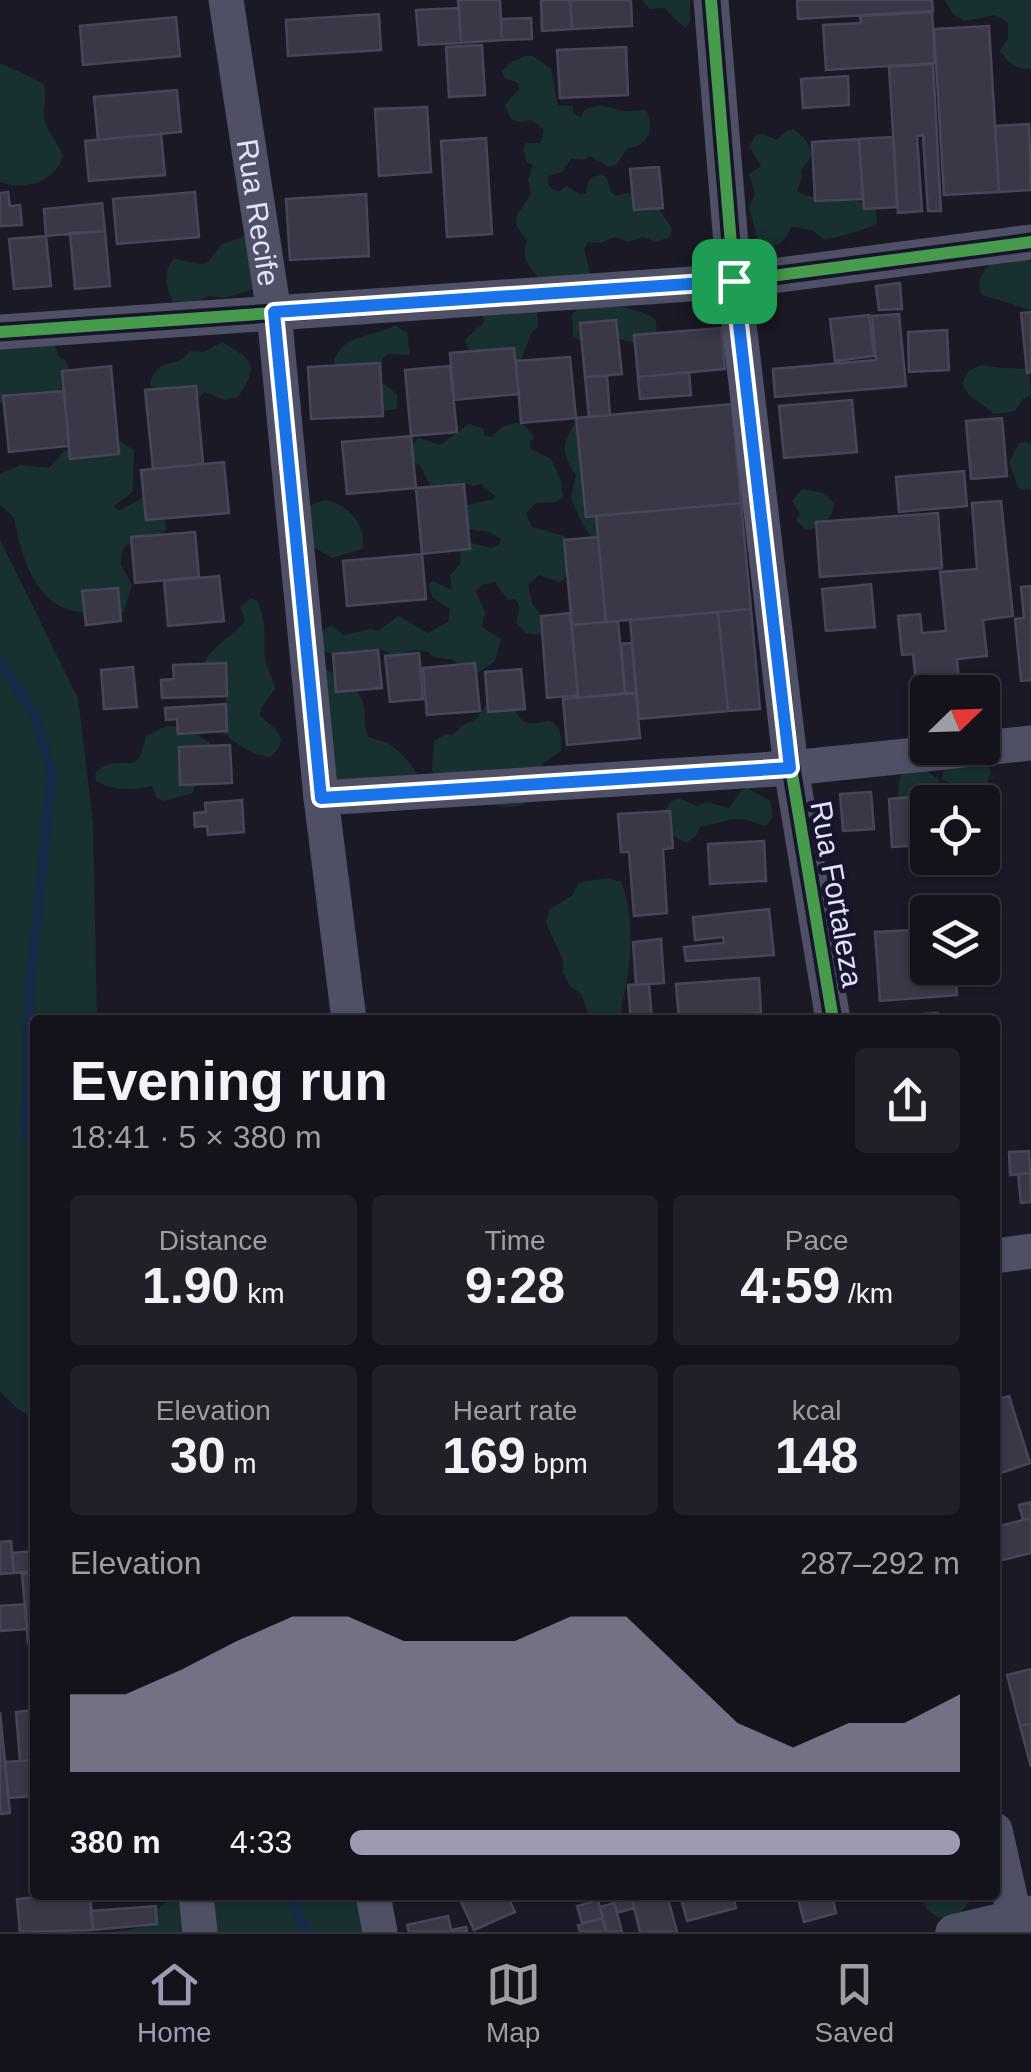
<!DOCTYPE html>
<html lang="en">
<head>
<meta charset="utf-8">
<style>
	body { margin:0; font-family:Arial,sans-serif; background:#212029; color:#f1f3f6; height:100vh; display:flex; flex-direction:column; font-size:38px; white-space:nowrap }
	* { box-sizing:border-box; margin:0 }
	p { font-size:32px; color:#9d9ea3 }
	.icon { flex:none; width:55px; height:55px; fill:none; stroke:currentColor; stroke-width:2; stroke-linecap:round; stroke-linejoin:round }
	.map { position:relative; flex:1; overflow:hidden }
	.panel { position:absolute; left:30px; top:1015px; width:970px; height:885px; display:flex; flex-direction:column; background:#14131c; border-radius:10px; box-shadow:0 2px 8px #0004,0 0 0 2px #33323b }
	.panel>* { flex:none }
	.needle { width:65px; rotate:67deg }
	.controls { position:absolute; left:910px; top:675px; display:grid; gap:20px }
	.controls a { display:grid; place-items:center; width:90px; height:90px; border-radius:10px; background:#14131c; box-shadow:0 2px 8px #0004,0 0 0 2px #33323b; font-size:50px }
	.pin { position:absolute; display:grid; place-items:center; width:85px; height:85px; color:#fff; margin:-42px; border-radius:20px; box-shadow:0 5px 15px #0006 }
	.round { display:grid; place-items:center; flex:none; width:105px; height:105px; border-radius:10px; background:#212029 }
	.summary { display:flex; align-items:center; justify-content:space-between; height:170px; padding:0 40px }
	h1 { font-size:55px; font-weight:800; line-height:75px }
	.metrics { display:grid; grid-template-columns:repeat(3,1fr); gap:15px; height:170px; padding:10px 40px }
	.metrics div { display:grid; align-content:center; border-radius:10px; background:#212029; text-align:center }
	.metrics b { font-size:50px; font-weight:800 }
	.metrics small { font-size:28px; font-weight:400 }
	.metrics p { font-size:28px }
	.chart { height:280px; padding:20px 40px }
	.chart p { display:flex; justify-content:space-between }
	.chart svg { width:100%; height:180px; margin-top:10px; fill:#9c9bb1; opacity:.7 }
	ul { padding:0 40px; list-style:none; font-size:32px }
	li { display:grid; grid-template-columns:160px 120px 1fr; align-items:center; height:75px }
	li i { height:25px; border-radius:12px; background:#9c9bb1 }
	.tabs { display:flex; justify-content:space-around; align-items:center; height:140px; border-top:2px solid #33323b; background:#14131c; font-size:28px; color:#9d9ea3 }
	.tabs a { display:grid; justify-items:center; gap:5px }
	.tabs .on { color:#9c9bb1 }
	.map>svg:first-child { display:block }
</style>
</head>
<body>
<div class="map">
<svg width="1031" height="1932" viewBox="0 0 1031 1932">
	<rect width="100%" height="100%" fill="#1b1926"/>
	<path fill="#183030" d="M642,0H690V22L685,28L664,8L650,9Z
		M945,0H1031V68C1016,71 1008,62 1000,51L1008,38V22L995,15L965,21L952,13Z
		M525,56H533L551,69L558,105L572,106L574,114L581,117L584,110C598,103 605,106 619,110C627,112 638,110 646,110C655,127 649,147 628,148L616,165L609,167L590,156L584,160L571,159L562,172L548,176V184L553,190L560,191L566,186L579,194H586L589,179L602,174L607,179L611,192L616,196L636,191L655,203L672,229L670,237L656,242L643,237L628,242L615,237L601,243L588,242L584,249L590,272L580,283L540,279C529,267 520,257 527,241C506,215 519,218 531,192L528,179L533,166L527,162L523,150L526,143H540L544,130L532,120L518,122L511,119L505,105L519,89L518,83L505,78L502,71L512,62Z
		M0,63L43,83C48,97 43,104 44,117C45,130 59,143 63,156C55,183 24,191 0,182Z
		M793,129C805,138 811,143 811,158L801,170L802,178L797,191C822,206 854,192 876,210L877,224C861,231 839,238 823,239L812,230L791,227C785,242 775,252 758,242L749,207L755,194L749,174L761,166L749,146L756,135L764,134L777,140L786,131Z
		M250,234L258,288L224,298L209,296L189,305L174,303C166,289 162,272 174,259L202,264L209,261L222,244Z
		M1019,257L1031,262V310L982,295C976,283 981,272 992,263Z
		M606,302C624,310 640,308 656,320L657,335L641,346C619,337 602,333 579,340L573,336L572,314L578,309Z
		M537,306L538,327L532,332L521,360L515,363L470,353L465,340L485,321L481,315Z
		M0,317L55,346L60,358L67,361L71,380L48,399L0,403Z
		M395,325L407,332L410,355L389,354L383,358L381,365L374,366V377L397,394V409L383,411L376,398L336,366L334,360C347,331 372,339 395,325Z
		M222,342C251,359 261,364 238,397L224,400L205,392L194,401L154,390L150,384C157,355 177,370 190,351L204,352Z
		M982,365C989,367 1022,370 1029,368L1031,395L1023,399L1015,411L993,414C983,402 968,398 962,384L968,371Z
		M577,420L594,500L598,537L590,535C582,525 576,510 571,498L576,475C561,453 561,444 577,420Z
		M516,423L524,425L534,437L530,442L531,449L551,459L561,480L563,497L557,502L536,503L526,513L532,527L565,536L572,550V573L560,582L539,575L528,584L532,604L547,621L548,636L526,633L516,623C517,612 524,610 515,599L508,600L495,582L482,585L476,591L485,612L482,627L501,639L495,661L478,673L464,669L453,660L433,657L429,652L415,650L394,655L380,649L337,656L322,650L320,632L332,625L343,635L371,629L378,631L398,616L428,633L448,622L450,609L433,598L428,585L433,581L452,590L450,575L460,565C459,531 470,545 492,548L499,545L501,539L489,532L467,529L463,508C474,500 486,504 496,497L481,484L473,486L460,482L455,488L433,491L420,465L414,462L409,448L419,438L440,445L469,424L483,428L485,436L492,437L502,427Z
		M102,431L134,450L133,492L114,506L118,511L137,501L148,491L158,502L167,529C148,544 119,532 121,565L132,585L124,611L112,620L91,621L83,612C36,611 20,553 14,517L0,505V474L20,465L49,468L63,452Z
		M1026,442L1031,445V490L1019,489L1009,462L1019,443Z
		M802,489L823,493L834,503C835,516 819,530 806,530L796,520L800,514L792,501Z
		M324,500C347,503 368,526 362,549L332,558L305,542L304,508Z
		M0,540L78,698L93,823L97,1020H35V1419L18,1409L0,1392Z
		M251,598L257,601C267,624 264,635 265,658C266,668 273,678 275,689L261,708L260,715C271,728 295,736 270,757C252,755 235,743 222,732L220,711L227,698L206,668L205,661C215,643 234,636 245,621L240,607Z
		M327,670C340,678 359,687 363,703C366,714 363,725 368,736C375,741 385,740 391,745C401,753 412,764 418,776L365,785L330,778L321,672Z
		M488,701L515,709C523,729 533,723 550,721C562,727 561,739 561,751L543,763C535,839 478,798 436,777L432,770L434,741L446,734L453,735L463,725L477,719Z
		M166,726L182,727L209,742L212,749L192,793L164,801L157,798L152,786C136,790 112,791 96,781L95,774C107,759 119,765 135,762L140,757L146,736Z
		M986,759L991,772L986,785L976,793L968,792L942,779L945,764Z
		M906,771H926L938,779L942,797L938,802L897,805L900,776Z
		M748,788L770,801L773,817L766,826C757,825 749,819 741,819C727,819 715,824 700,827L695,837L686,843L670,834L663,813L672,801L679,798L696,806L707,802L729,808L741,791Z
		M607,878L621,882C633,909 632,951 627,980C624,995 620,1004 622,1020H591L581,994L570,986L563,973V960L546,923L550,909L573,895L578,883Z
		M211,1895H358L362,1932H115L150,1926L159,1915V1908C171,1896 178,1900 191,1909Z
		M921,1895H972L973,1898L961,1912L940,1918L927,1910Z"/>
	<g fill="none" stroke-linecap="round" stroke-linejoin="round">
		<path stroke="#162b4a" stroke-width="10" d="M0,662L34,713L52,774L30,986L26,1133L35,1143
			M290,1895L306,1932"/>
	</g>
	<path fill="#3a3847" stroke="#474558" stroke-width="2.5" d="M458,0H500L502,40L461,43Z
		M541,0H570L572,29L542,31Z
		M570,0H631L632,26L572,29Z
		M797,0H932L933,11L798,19Z
		M459,8L461,43L419,45L416,10Z
		M932,12L935,63L826,70L823,25L861,23L860,16Z
		M379,14L381,50L288,56L286,20Z
		M176,17L180,56L83,65L80,26Z
		M531,18L532,39L502,40L501,19Z
		M989,26L999,192L944,195L934,29Z
		M482,45L485,95L449,97L446,47Z
		M626,47L628,95L560,98L557,50Z
		M933,64L941,211H928L923,135L917,136L922,211L898,213L889,67Z
		M848,76L849,105L803,108L801,79Z
		M177,90L181,132L98,140L94,97Z
		M427,107L431,172L379,176L375,109Z
		M1029,124L1031,190L999,192L995,126Z
		M161,134L165,175L89,181L85,141Z
		M893,137L897,207L864,209L859,139Z
		M486,138L492,234L447,237L441,141Z
		M859,139L863,199L815,201L812,142Z
		M659,167L663,208L634,210L630,169Z
		M8,192L10,206L20,205L22,225L0,226V193Z
		M195,192L199,237L117,244L113,199Z
		M366,194L369,256L290,260L286,199Z
		M102,203L105,231L46,236L44,209Z
		M105,231L110,286L75,289L70,233Z
		M46,236L51,286L14,289L9,239Z
		M900,283L902,309L879,310L876,286Z
		M1031,312V372L1027,373L1021,313Z
		M899,314L906,386L775,397L773,369L876,360L872,316Z
		M869,315L874,356L835,361L830,319Z
		M616,320L622,374L585,377L580,323Z
		M721,328L725,369L638,377L634,335Z
		M947,330L949,370L909,372L908,332Z
		M514,348L519,394L454,400L450,353Z
		M570,357L576,418L521,423L516,361Z
		M380,363L383,416L311,419L308,367Z
		M111,366L119,454L70,459L62,371Z
		M450,366L457,432L411,436L405,370Z
		M689,372L691,395L640,399L638,377Z
		M607,376L610,415L589,417L585,377Z
		M196,386L203,464L153,469L145,390Z
		M64,391L69,446L9,452L3,396Z
		M852,400L857,452L784,458L779,406Z
		M732,404L741,503L586,517L576,418Z
		M1002,418L1007,476L971,479L966,421Z
		M411,436L416,488L347,494L342,442Z
		M224,462L229,513L146,520L141,470Z
		M964,471L967,506L899,512L896,477Z
		M464,484L470,549L422,554L416,488Z
		M1001,501L1013,616L983,620L987,656L957,659L960,692H928V712L919,713L913,654L902,655L898,616L920,614L922,633L946,631L940,572L977,569L972,503Z
		M741,503L751,609L606,622L596,516Z
		M938,513L942,568L820,577L816,522Z
		M195,532L199,577L135,583L131,537Z
		M598,537L606,622L572,625L564,540Z
		M422,554L426,599L347,606L343,561Z
		M219,576L224,621L168,626L164,581Z
		M871,584L875,627L826,631L822,589Z
		M1031,586V680L1021,681L1015,619L1024,618L1021,587Z
		M118,588L121,621L86,625L82,591Z
		M751,609L760,709L728,711L718,612Z
		M718,612L728,711L639,719L630,620Z
		M570,613L578,695L547,698L541,616Z
		M618,621L625,693L578,698L572,625Z
		M632,643L636,693H625L621,644Z
		M378,650L382,688L336,692L333,654Z
		M419,653L423,699L390,702L385,656Z
		M226,663L227,696L162,698L161,680L174,679L173,665Z
		M475,663L480,711L427,715L423,668Z
		M133,667L137,707L104,709L101,670Z
		M521,669L525,709L488,712L485,672Z
		M636,693L640,738L567,745L563,699Z
		M226,704L227,731L178,734L177,719L166,720L165,708Z
		M230,745L232,783L180,785L179,747Z
		M871,792L874,829L843,831L840,794Z
		M946,794L947,802H928V845L892,847L889,799Z
		M242,800L244,832L208,835L207,826L195,827L194,813L206,812L205,803Z
		M670,811L673,848L663,849L667,913L634,916L629,852H621L618,814Z
		M764,841L766,881L710,884L708,844Z
		M769,909L774,955L686,961L684,947L724,943L723,937L695,940L693,917Z
		M995,922L997,952L982,953V923Z
		M913,930L914,950H928V968H955L957,995L880,1001L875,932Z
		M661,939L664,983L636,985L633,942Z
		M982,956H991L993,981L973,983L972,968H982Z
		M759,978L761,1013L679,1019L676,984Z
		M649,984L652,1020H631L628,985Z
		M938,1013L939,1020H873V1017Z
		M724,1015V1020H662L679,1019Z
		M996,1105L1000,1161L995,1162V1105Z
		M1029,1151L1030,1173L1010,1175L1009,1152Z
		M1030,1173L1031,1202L1021,1203L1018,1174Z
		M1009,1396L1030,1463L995,1475V1400Z
		M1031,1502V1518L1023,1520L1019,1505Z
		M1031,1518V1553L995,1562V1527Z
		M11,1541L14,1573L0,1574V1542Z
		M35,1551V1571L14,1573L12,1553Z
		M35,1573V1642L28,1643L22,1574Z
		M25,1604L27,1629L0,1631V1606Z
		M1031,1669V1723L1020,1726L1007,1675Z
		M35,1710V1760L20,1761L16,1712Z
		M0,1712L10,1813L0,1814Z
		M1031,1723V1767L1020,1726Z
		M35,1760V1796L8,1798L5,1762Z
		M58,1895H90L93,1930L20,1932L17,1899Z
		M458,1895H507L515,1912L474,1930Z
		M612,1895H631L634,1908L617,1913Z
		M631,1895H667L677,1932H640Z
		M680,1895H733L736,1908L687,1921Z
		M797,1895H832L836,1913L804,1922Z
		M598,1900L603,1918L582,1923L577,1906Z
		M614,1903L617,1913L622,1932H606L600,1907Z
		M156,1906L157,1924L93,1930L91,1911Z
		M448,1916L451,1930L466,1927L467,1932H409L407,1925Z
		M603,1918L606,1932H580L578,1925Z"/>
	<g fill="none" stroke-linecap="round" stroke-linejoin="round">
		<g stroke="#4f4f65" stroke-width="35">
			<path id="s1" d="M226,0L274,313L321,798L349,1020"/>
			<path d="M711,0L734,281L791,768L833,1020"/>
			<path d="M0,332L734,281L1031,242"/>
			<path d="M321,798L791,768L1031,743"/>
			<path d="M995,1256L1031,1251"/>
			<path d="M995,1830L1018,1932"/>
			<path d="M196,1895L200,1932"/>
			<path d="M373,1895L380,1932"/>
			<path d="M953,1932L1031,1913"/>
		</g>
		<g stroke="#17142b" stroke-width="19">
			<path id="cycleway" d="M711,0L734,281L791,768L833,1020
				M0,332L734,281L1031,242"/>
		</g>
		<use href="#cycleway" stroke="#469c4c" stroke-width="12"/>
	</g>
	<g fill="none" stroke-linecap="round" stroke-linejoin="round">
		<g stroke="#fff" stroke-width="20">
			<path id="route" d="M734,281L790,768L321,798L274,312Z"/>
		</g>
		<use href="#route" stroke="#1a73e8" stroke-width="12"/>
	</g>
	<g text-anchor="middle" dominant-baseline="central" stroke-width="9" stroke-linejoin="round" paint-order="stroke">
		<g font-size="30" fill="#e2e1fc" stroke="#17142b">
			<text stroke="none"><textPath href="#s1" startOffset="215">Rua Recife</textPath></text>
			<text transform="translate(837 894) rotate(80)">Rua Fortaleza</text>
		</g>
	</g>
</svg>
<div class="controls">
<a><svg class="needle" viewBox="-14 -14 28 28"><path d="M0-13l5 13h-10z" fill="#e53935"/><path d="M0 13l5-13h-10z" fill="#9d9ea3"/></svg></a>
<a><svg class="icon" aria-label="locate" viewBox="0 0 24 24"><circle cx="12" cy="12" r="6"/><path d="M12 2v4M12 18v4M2 12h4M18 12h4"/></svg></a>
<a><svg class="icon" aria-label="layers" viewBox="0 0 24 24"><path d="M12 4l9 5-9 5-9-5zM3 14l9 5 9-5"/></svg></a>
</div>
<div class="pin" style="left:734px;top:281px;background:#1e9e55"><svg class="icon" aria-label="arrive" viewBox="0 0 24 24"><path d="M6 21V4h12l-3 4 3 4H6"/></svg></div>
<section class="panel">
<div class="summary"><div><h1>Evening run</h1><p>18:41 · 5 × 380 m</p></div><a class="round"><svg class="icon" aria-label="share" viewBox="0 0 24 24"><path d="M12 15V3M7 8l5-5 5 5M5 13v7h14v-7"/></svg></a></div>
<div class="metrics">
<div><p>Distance</p><b>1.90<small> km</small></b></div>
<div><p>Time</p><b>9:28</b></div>
<div><p>Pace</p><b>4:59<small> /km</small></b></div>
</div>
<div class="metrics">
<div><p>Elevation</p><b>30<small> m</small></b></div>
<div><p>Heart rate</p><b>169<small> bpm</small></b></div>
<div><p>kcal</p><b>148</b></div>
</div>
<div class="chart"><p><span>Elevation</span>287–292 m</p>
<svg viewBox="0 0 160 44" preserveAspectRatio="none"><path d="M0 44V25L10 25L20 19L30 12L40 6L50 6L60 12L70 12L80 12L90 6L100 6L110 19L120 32L130 38L140 32L150 32L160 25V44z"/></svg>
</div>
<ul>
<li><b>380 m</b>4:33<i style="width:100%"></i></li>
</ul>
</section>
</div>
<nav class="tabs">
<a class="on"><svg class="icon" aria-label="home" viewBox="0 0 24 24"><path d="M3 11l9-7 9 7M6 9v11h12V9"/></svg>Home</a>
<a><svg class="icon" aria-label="map" viewBox="0 0 24 24"><path d="M3 6l6-2 6 2 6-2v14l-6 2-6-2-6 2zM9 4v14M15 6v14"/></svg>Map</a>
<a><svg class="icon" aria-label="saved" viewBox="0 0 24 24"><path d="M7 4h10v16l-5-4-5 4z"/></svg>Saved</a>
</nav>
</body>
</html>
